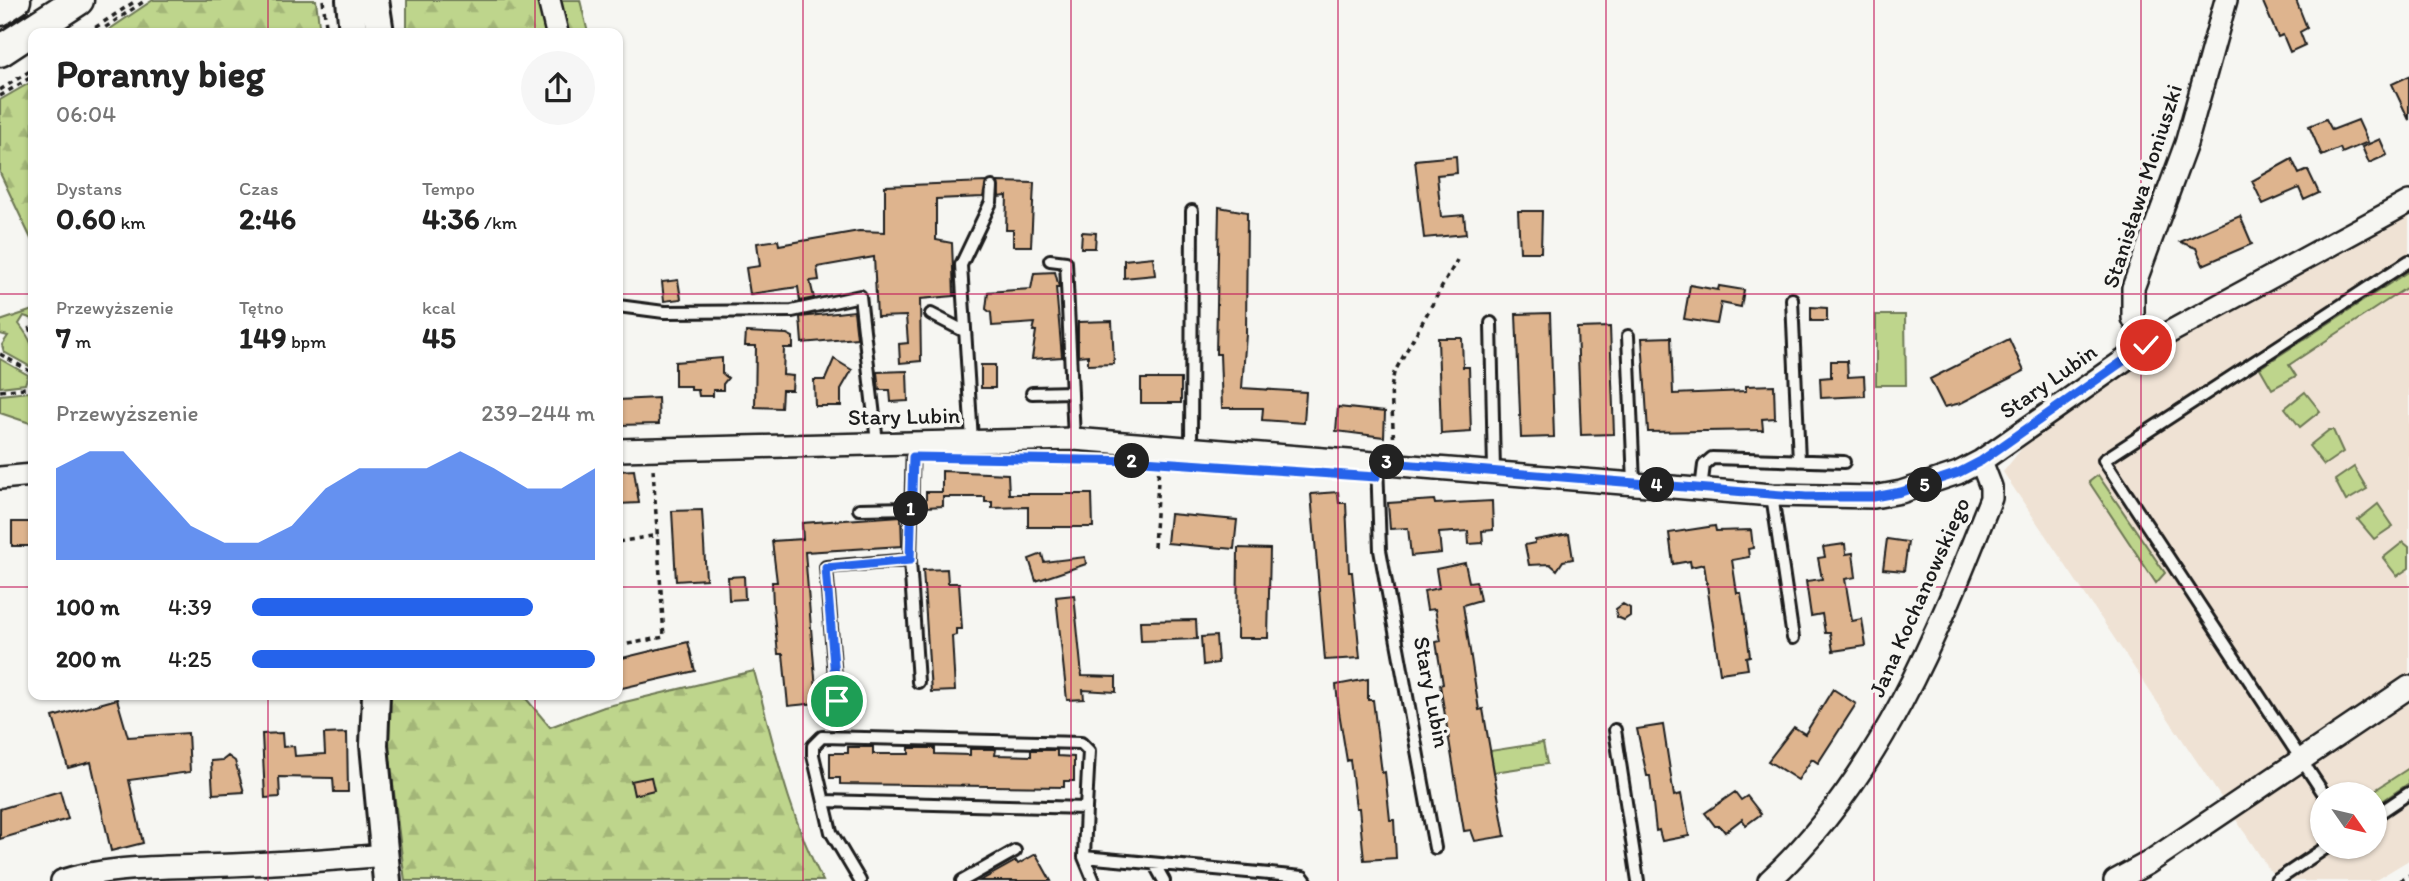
<!DOCTYPE html>
<html lang="pl">
<head>
<meta charset="utf-8">
<style>
	body { margin:0; font-family:Itim,sans-serif; background:#f6f6f6; color:#222; height:100vh; display:flex; flex-direction:column; font-size:26px; white-space:nowrap }
	* { box-sizing:border-box; margin:0 }
	p { font-size:23px; color:#767676 }
	.icon { flex:none; width:38px; height:38px; fill:none; stroke:currentColor; stroke-width:2; stroke-linecap:round; stroke-linejoin:round }
	.map { position:relative; flex:1; overflow:hidden }
	.panel { position:absolute; left:28px; top:28px; width:595px; height:672px; display:flex; flex-direction:column; background:#fff; border-radius:14px; box-shadow:0 2px 5px #0004 }
	.panel>* { flex:none }
	.needle { width:46px; rotate:124deg }
	.buttons { position:absolute; left:2310px; top:782px; display:grid; gap:14px }
	.buttons a { display:grid; place-items:center; width:77px; height:77px; border-radius:50%; background:#fff; box-shadow:0 2px 5px #0004; font-size:35px }
	.pin { position:absolute; display:grid; place-items:center; width:60px; height:60px; color:#fff; margin:-30px; border:4px solid #fff; border-radius:50%; box-shadow:0 2px 7px #0007 }
	.km { position:absolute; width:35px; height:35px; margin:-18px; border-radius:50%; background:#222; color:#fff; font-size:19px; line-height:35px; text-align:center }
	.round { display:grid; place-items:center; flex:none; width:74px; height:74px; border-radius:37px; background:#f6f6f6 }
	.head { display:flex; align-items:center; justify-content:space-between; height:119px; padding:0 28px }
	h1 { font-size:38px; font-weight:700; line-height:52px }
	.metrics { display:grid; grid-template-columns:repeat(3,1fr); gap:10px; height:119px; padding:7px 28px }
	.metrics div { display:grid; align-content:center }
	.metrics b { font-size:30px; font-weight:700 }
	.metrics small { font-size:19px; font-weight:400 }
	.metrics p { font-size:19px }
	.chart { height:196px; padding:14px 28px }
	.chart p { display:flex; justify-content:space-between }
	.chart svg { width:100%; height:126px; margin-top:7px; fill:#2563eb; opacity:.7 }
	ul { padding:0 28px; list-style:none; font-size:23px }
	li { display:grid; grid-template-columns:112px 84px 1fr; align-items:center; height:52px }
	li i { height:18px; border-radius:9px; background:#2563eb }
	.map>svg:first-child { display:block }
</style>
</head>
<body>
<div class="map">
<svg width="2409" height="881" viewBox="0 0 2409 881">
	<defs>
		<pattern id="forest-firs" width="22" height="20" patternUnits="userSpaceOnUse" patternTransform="scale(1.75)"><rect width="22" height="20" fill="#bed58c"/><path d="M5 1l3.5 6h-7zM16 11l3.5 6h-7z" fill="#a3b678"/></pattern>
	</defs>
	<rect width="100%" height="100%" fill="#f6f6f2"/>
	<filter id="ink" filterUnits="userSpaceOnUse"><feTurbulence type="fractalNoise" baseFrequency=".0143" numOctaves="2"/><feDisplacementMap in="SourceGraphic" scale="14" xChannelSelector="R" yChannelSelector="G"/><feConvolveMatrix kernelMatrix="1 2 1 2 8 2 1 2 1" color-interpolation-filters="sRGB"/></filter>
	<g filter="url(#ink)">
		<path fill="#efe2d4" fill-rule="evenodd" d="M2409,215V860L2374,881H2277L2003,472L2023,447L2170,343ZM2322,794H2375V847H2322Z"/>
		<path fill="#bed58c" stroke="#6d7854" stroke-width="2" d="M2409,271V286L2289,365L2296,376L2272,389L2260,368Z
			M33,310V319L24,316L19,324C29,337 38,350 31,367L4,352L2,345L8,336L0,334V321Z
			M1876,315H1905L1906,385H1876Z
			M0,359L28,375L25,384L0,387Z
			M29,392L33,402V424L0,413V395Z
			M2305,392L2320,411L2300,427L2285,408Z
			M2329,430H2333L2343,452L2324,465L2309,446Z
			M2354,467L2367,489L2346,501L2335,480Z
			M2098,475L2165,573L2156,583L2089,482Z
			M2378,504L2393,526L2374,539L2358,520Z
			M2403,542L2409,547V568L2397,576L2383,558Z
			M1543,743L1547,764L1494,772L1490,751Z
			M2409,768V783L2375,806V794H2369Z"/>
		<path fill="url(#forest-firs)" stroke="#6d7854" stroke-width="2" d="M153,0H316L320,33H104Z
			M407,0H580L588,33H407Z
			M33,81V243L0,173V100Z
			M754,671C773,741 789,817 823,881H405L388,744L390,695H523L550,727L604,707Z"/>
		<path fill="#deb48e" stroke="#1c1c1c" stroke-width="2" d="M2262,0H2296L2307,28L2300,32L2305,45L2290,52L2283,35L2278,37Z
			M2409,76V120L2392,84Z
			M2326,119L2332,130L2358,120L2368,142L2342,153L2340,148L2322,156L2309,126Z
			M2380,139L2387,155L2369,163L2362,147Z
			M1456,156L1457,173L1437,175L1441,217L1464,215L1466,234L1424,238L1415,160Z
			M2292,159L2299,174L2308,170L2319,193L2304,200L2299,188L2263,204L2252,181Z
			M986,182L983,197L936,199V240L952,243L954,296L920,299L921,361L900,363L899,344L908,343L906,316L877,317L874,257L817,267L819,280L810,281L814,298L800,301L798,287L750,294L746,268L760,266L757,243L778,240L779,245L859,231L885,232V186Z
			M998,182L1034,183L1031,246H1013V230H1006L1007,196L999,197Z
			M1219,207L1247,212L1246,334L1242,388L1306,392L1304,423L1262,420L1263,408H1222L1220,354H1216Z
			M1518,211H1542L1541,252H1520Z
			M2240,216L2252,244L2219,258L2203,265L2196,248L2180,242Z
			M1082,232L1096,233L1095,248H1081Z
			M1153,257L1155,275L1124,278V260Z
			M1055,272L1059,287H1056L1062,357L1032,359L1036,331H1033L1035,323L992,326L991,313L986,309L988,292L1031,289L1034,273Z
			M678,280L681,299L664,301L662,282Z
			M1690,285L1718,290L1719,286L1744,290L1741,307L1721,303L1717,324L1684,319Z
			M1811,307L1827,308V321H1811Z
			M854,311L857,338L802,343L800,317Z
			M1550,313L1554,437L1521,438L1516,314Z
			M1112,321L1114,364L1088,365V355L1078,356V322Z
			M1610,327L1614,434L1581,435L1577,328Z
			M746,332L787,334L793,337V348H784L783,375L793,376L792,390H782L781,408L755,407L756,346H745Z
			M1671,337L1673,394L1746,391V386L1774,385L1775,418L1762,419L1763,430L1648,432L1642,338Z
			M1438,338H1462L1463,367H1469L1471,432L1441,434Z
			M2009,339L2024,371L1961,403L1944,407L1930,379Z
			M722,358V373L728,378L723,384V390H713V396H699L698,390H691V386H675V362Z
			M834,359L852,370L841,389V406H815L814,380H825Z
			M1831,361H1847L1848,377L1864,376L1865,396L1821,398L1820,378L1831,377Z
			M981,365H995V388H981Z
			M907,371L908,401L891,402L890,390H879L877,372Z
			M1141,379H1181V403H1141Z
			M658,398L659,424L618,425V400Z
			M1338,407L1385,412L1384,437L1336,431Z
			M634,470L639,503L618,504V471Z
			M942,471L1008,474L1009,494H1092L1093,527H1028V507L992,508V502H985V497H943V506L926,507V492H942Z
			M1338,492L1339,503H1346L1349,572H1352L1360,658L1325,660L1311,494Z
			M1434,500L1435,504L1492,501L1493,530L1482,531L1483,543L1469,544L1468,531L1439,533L1441,553L1411,556L1408,528L1390,529L1388,503Z
			M702,510L706,579L676,581L672,511Z
			M1170,514L1237,520L1234,549L1167,543Z
			M901,516L902,546L805,552L817,703L788,706L783,654H778L773,605L772,582H777L772,541L803,539L802,523Z
			M12,522H33V546H12Z
			M1715,526L1716,531L1751,530L1753,548L1748,549L1749,557L1732,560L1737,593H1741L1744,612L1750,656L1746,657L1748,669L1720,673L1704,564L1691,567L1690,561L1673,564L1669,533Z
			M1569,534L1573,559L1563,561L1557,570L1550,564L1529,565L1525,545L1535,543V540Z
			M1887,539L1908,542L1904,571L1883,569Z
			M1845,544L1846,554L1853,553L1856,577L1845,579L1852,621L1862,619L1866,646L1833,651L1830,633H1825L1822,614L1811,616L1806,581L1822,579L1818,558L1825,557L1823,547Z
			M1238,548L1270,549L1268,638H1237Z
			M1042,554L1044,562L1085,557L1086,564L1036,581L1029,559Z
			M1465,563L1469,582L1476,581L1480,600L1463,605L1479,710L1483,709L1505,836L1475,841L1471,830L1464,831L1440,685L1443,684L1436,642L1441,641L1435,609L1427,610L1424,591L1439,588L1436,569Z
			M947,569L948,583H959L962,629H956V635L952,636L955,691L931,692L923,570Z
			M744,576L745,599L729,600L728,577Z
			M1074,595L1082,676L1116,677V692L1083,690L1084,699L1067,700L1056,597Z
			M1623,604L1630,608V616L1624,620L1617,617L1616,609Z
			M1196,620L1197,639L1141,641L1140,621Z
			M1216,636L1218,663L1203,665L1201,637Z
			M688,642L695,671L618,689V659Z
			M1368,679V700H1373L1382,773L1385,772L1390,820H1394L1396,858L1364,860L1359,808H1356L1350,760L1347,761L1339,712L1336,685Z
			M1833,689L1856,704L1818,763L1812,759L1798,780L1768,761L1794,727L1805,734Z
			M117,699L128,737L188,733L190,772L129,780L143,843L111,851L91,762L68,768L53,717Z
			M1663,725L1674,796L1681,794L1689,836L1662,841L1659,830L1656,831L1650,776H1647L1637,729Z
			M282,733L283,747L294,746L295,756L325,754L324,734L347,733L348,792H334L333,778L279,777L280,797L265,798L262,734Z
			M848,747H873V754H909V748H935V754L970,755V749H996L995,755L1031,756V750H1057V756L1074,757V781H1064V787L840,784V778H830V753H848Z
			M228,756L235,761L244,792L213,794L211,761L223,760Z
			M651,777L654,790L634,795L631,781Z
			M60,791L68,819L0,839V809Z
			M1735,792L1741,800L1747,796L1761,814L1746,825L1742,819L1725,832L1720,826H1715L1705,813Z
			M1036,854L1051,881H980L1016,861L1018,864Z"/>
		<g fill="none" stroke-linecap="round" stroke-linejoin="round">
			<g stroke="#1c1c1c" stroke-width="16">
				<path id="service" d="M1050,260L1066,262L1074,439
					M1792,299L1799,461
					M618,306L664,312L792,311L860,296L877,442
					M931,314L964,331
					M1491,323L1494,471
					M1628,336L1634,484
					M1032,393L1072,392
					M972,440L961,265L991,202L992,187
					M913,441L910,560L918,682
					M1191,447L1192,211
					M1377,462L1380,550L1435,848
					M1701,489L1704,465L1712,458L1844,462
					M1772,495L1793,638
					M859,509L911,508
					M837,701L826,567L910,560
					M1615,730L1638,881
					M2324,794L2104,460L2409,261
					M824,801L1086,808L1084,857
					M2375,816L2409,793
					M1155,865L1164,881
					M860,881L831,832L813,755V746L822,737L1081,743L1089,751L1086,808
					M962,881L1015,851
					M1094,881L1084,857L1303,877L1306,881
					M2276,881L2327,847"/>
			</g>
			<g stroke="#1c1c1c" stroke-width="26">
				<path id="minor" d="M549,0L557,33
					M2146,345L2133,318V288L2186,144L2226,0
					M618,450L1074,439L1772,495L1874,497L1901,492L1958,473L1981,461L2146,345L2409,202
					M0,478L33,475
					M62,881C106,867 154,868 200,866C262,864 322,861 383,855
					M1769,881C1880,778 1937,635 1991,498V487L1981,461
					M2115,881L2148,863L2409,687"/>
			</g>
			<g stroke="#1c1c1c" stroke-width="32">
				<path id="tertiary" d="M350,0L353,33
					M375,0L380,33
					M376,695L374,745L387,881"/>
			</g>
			<g stroke="#1c1c1c" stroke-width="35">
				<path id="secondary" d="M0,10L15,0
					M0,51L78,0"/>
			</g>
			<path stroke="#1c1c1c" stroke-width="3.5" stroke-dasharray="5 5" stroke-linecap="butt" d="M323,0L327,33
				M87,33L137,0
				M97,33L146,0
				M0,90L33,69
				M0,96L33,76
				M29,327L33,338
				M0,354L33,373
				M33,377V389
				M0,391L32,387
				M1394,447L1391,388L1394,373L1457,260
				M618,542L658,535
				M1154,547L1159,464
				M618,646L664,637L653,469
				M2400,881L2409,875"/>
			<use href="#service" stroke="#f6f6f2" stroke-width="10"/>
			<use href="#minor" stroke="#f6f6f2" stroke-width="21"/>
			<use href="#tertiary" stroke="#f6f6f2" stroke-width="26"/>
			<use href="#secondary" stroke="#f6f6f2" stroke-width="30"/>
		</g>
	</g>
	<g fill="none" stroke-linecap="round" stroke-linejoin="round" filter="url(#ink)">
		<g stroke="#fff" stroke-width="14">
			<path id="route" d="M837,701L826,568L910,560L913,457L1144,461L1376,477L1377,462L1806,497H1874L1901,492L1958,473L1981,461L2146,345"/>
		</g>
		<use href="#route" stroke="#2563eb" stroke-width="9"/>
	</g>
	<path fill="none" stroke="#c2185b" stroke-width="2" stroke-opacity="0.55" d="M268,0V33M535,0V33M803,0V881M1071,0V881M1338,0V881M1606,0V881M1874,0V881M2141,0V881M0,294H33M618,294H2409M0,587H33M618,587H2409M268,695V881M535,695V881"/>
	<g text-anchor="middle" dominant-baseline="central" stroke-width="7" stroke-linejoin="round" paint-order="stroke">
		<g font-size="23" fill="#1c1c1c" stroke="#f6f6f2">
			<text transform="translate(2142 186) rotate(-72)">Stanisława Moniuszki</text>
			<text transform="translate(2048 381) rotate(-35)">Stary Lubin</text>
			<text transform="translate(904 416) rotate(-1)">Stary Lubin</text>
			<text transform="translate(1919 597) rotate(-66)">Jana Kochanowskiego</text>
			<text transform="translate(1432 692) rotate(79)">Stary Lubin</text>
		</g>
	</g>
</svg>
<div class="buttons">
<a><svg class="needle" viewBox="-14 -14 28 28"><path d="M0-13l5 13h-10z" fill="#e53935"/><path d="M0 13l5-13h-10z" fill="#767676"/></svg></a>
</div>
<div class="pin" style="left:837px;top:701px;background:#1e9e55"><svg class="icon" aria-label="arrive" viewBox="0 0 24 24"><path d="M6 21V4h12l-3 4 3 4H6"/></svg></div>
<div class="pin" style="left:2146px;top:345px;background:#d93025"><svg class="icon" aria-label="check" viewBox="0 0 24 24"><path d="M5 12l5 5 9-10"/></svg></div>
<b class="km" style="left:911px;top:509px">1</b>
<b class="km" style="left:1132px;top:461px">2</b>
<b class="km" style="left:1387px;top:462px">3</b>
<b class="km" style="left:1657px;top:485px">4</b>
<b class="km" style="left:1925px;top:485px">5</b>
<section class="panel">
<div class="head"><div><h1>Poranny bieg</h1><p>06:04</p></div><a class="round"><svg class="icon" aria-label="share" viewBox="0 0 24 24"><path d="M12 15V3M7 8l5-5 5 5M5 13v7h14v-7"/></svg></a></div>
<div class="metrics">
<div><p>Dystans</p><b>0.60<small> km</small></b></div>
<div><p>Czas</p><b>2:46</b></div>
<div><p>Tempo</p><b>4:36<small> /km</small></b></div>
</div>
<div class="metrics">
<div><p>Przewyższenie</p><b>7<small> m</small></b></div>
<div><p>Tętno</p><b>149<small> bpm</small></b></div>
<div><p>kcal</p><b>45</b></div>
</div>
<div class="chart"><p><span>Przewyższenie</span>239–244 m</p>
<svg viewBox="0 0 160 44" preserveAspectRatio="none"><path d="M0 44V12L10 6L20 6L30 19L40 32L50 38L60 38L70 32L80 19L90 12L100 12L110 12L120 6L130 12L140 19L150 19L160 12V44z"/></svg>
</div>
<ul>
<li><b>100 m</b>4:39<i style="width:82%"></i></li>
<li><b>200 m</b>4:25<i style="width:100%"></i></li>
</ul>
</section>
</div>
</body>
</html>
